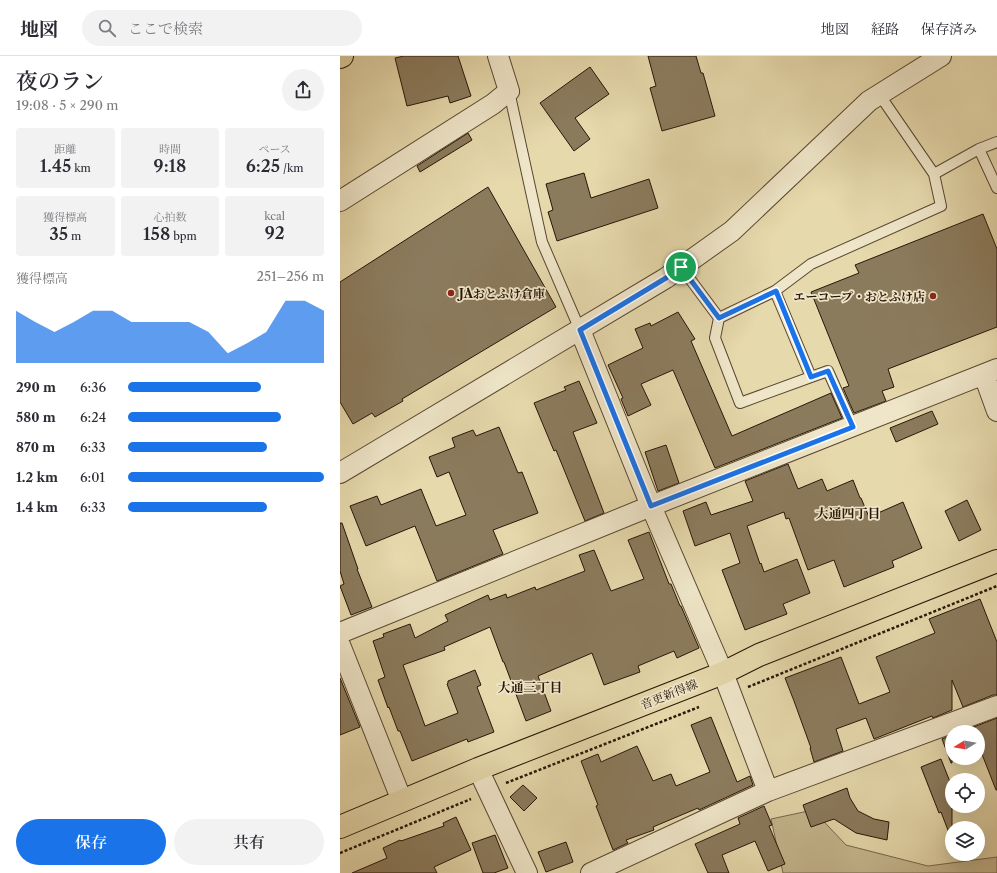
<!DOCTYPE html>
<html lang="ja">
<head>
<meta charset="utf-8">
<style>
	body { margin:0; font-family:"Libre Caslon Text","Noto Serif JP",serif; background:#f2f2f3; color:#2b2b33; height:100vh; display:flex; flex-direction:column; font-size:15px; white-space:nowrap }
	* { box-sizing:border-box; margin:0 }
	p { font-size:13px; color:#7c7c81 }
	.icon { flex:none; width:22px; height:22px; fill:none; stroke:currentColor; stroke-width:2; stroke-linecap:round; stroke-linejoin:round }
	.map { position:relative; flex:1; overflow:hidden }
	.drawer { display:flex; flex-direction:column; background:#fff; width:340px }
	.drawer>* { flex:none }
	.needle { width:26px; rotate:259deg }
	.fabs { position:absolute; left:605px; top:669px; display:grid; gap:8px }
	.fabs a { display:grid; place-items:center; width:40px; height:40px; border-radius:50%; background:#fff; box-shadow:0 4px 16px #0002; font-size:20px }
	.pin { position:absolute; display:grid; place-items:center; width:34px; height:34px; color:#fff; margin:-17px; border:2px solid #fff; border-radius:50%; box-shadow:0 1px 4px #0007 }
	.round { display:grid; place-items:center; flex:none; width:42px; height:42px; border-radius:21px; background:#f2f2f3 }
	.summary { display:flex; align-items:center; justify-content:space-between; height:68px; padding:0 16px }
	h1 { font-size:22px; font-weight:600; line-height:30px }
	.stats { display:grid; grid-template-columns:repeat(3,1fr); gap:6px; height:68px; padding:4px 16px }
	.stats div { display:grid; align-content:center; border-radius:4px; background:#f2f2f3; text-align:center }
	.stats b { font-size:17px; font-weight:600 }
	.stats small { font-size:11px; font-weight:400 }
	.stats p { font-size:11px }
	.chart { height:112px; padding:8px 16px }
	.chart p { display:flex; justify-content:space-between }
	.chart svg { width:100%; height:72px; margin-top:4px; fill:#1a73e8; opacity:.7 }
	.action { display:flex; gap:8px; margin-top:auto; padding:8px 16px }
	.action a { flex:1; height:46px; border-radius:24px; background:#1a73e8; color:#fff; font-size:16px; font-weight:600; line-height:46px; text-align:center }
	.action a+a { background:#f2f2f3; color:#2b2b33 }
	ul { padding:0 16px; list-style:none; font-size:13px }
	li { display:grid; grid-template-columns:64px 48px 1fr; align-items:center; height:30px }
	li i { height:10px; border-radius:5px; background:#1a73e8 }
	header { display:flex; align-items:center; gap:24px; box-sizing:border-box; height:56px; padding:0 20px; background:#fff; border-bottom:1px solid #e1e1e2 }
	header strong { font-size:19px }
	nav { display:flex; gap:22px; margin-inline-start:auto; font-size:14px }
	.search { width:280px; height:36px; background:#f2f2f3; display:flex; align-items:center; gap:10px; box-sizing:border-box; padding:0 14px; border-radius:22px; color:#7c7c81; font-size:15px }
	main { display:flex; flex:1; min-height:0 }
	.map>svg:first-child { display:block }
</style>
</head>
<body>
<header>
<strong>地図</strong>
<div class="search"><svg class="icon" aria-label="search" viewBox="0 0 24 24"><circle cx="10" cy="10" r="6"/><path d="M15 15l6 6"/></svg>ここで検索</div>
<nav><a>地図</a><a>経路</a><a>保存済み</a></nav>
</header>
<main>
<section class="drawer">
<div class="summary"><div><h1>夜のラン</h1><p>19:08 · 5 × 290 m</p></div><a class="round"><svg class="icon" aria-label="share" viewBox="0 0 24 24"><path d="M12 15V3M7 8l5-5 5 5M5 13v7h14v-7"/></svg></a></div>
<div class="stats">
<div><p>距離</p><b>1.45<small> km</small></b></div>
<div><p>時間</p><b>9:18</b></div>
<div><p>ペース</p><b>6:25<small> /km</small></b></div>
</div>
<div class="stats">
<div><p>獲得標高</p><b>35<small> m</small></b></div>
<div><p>心拍数</p><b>158<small> bpm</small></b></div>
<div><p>kcal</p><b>92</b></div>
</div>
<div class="chart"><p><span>獲得標高</span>251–256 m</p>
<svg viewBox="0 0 160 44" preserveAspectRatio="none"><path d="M0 44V12L10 19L20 25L30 19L40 12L50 12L60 19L70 19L80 19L90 19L100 25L110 38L120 32L130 25L140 6L150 6L160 12V44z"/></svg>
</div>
<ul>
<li><b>290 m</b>6:36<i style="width:68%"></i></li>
<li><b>580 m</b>6:24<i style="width:78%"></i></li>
<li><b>870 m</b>6:33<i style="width:71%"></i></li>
<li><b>1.2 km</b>6:01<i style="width:100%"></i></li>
<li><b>1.4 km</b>6:33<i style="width:71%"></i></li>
</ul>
<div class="action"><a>保存</a><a>共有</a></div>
</section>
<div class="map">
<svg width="657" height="817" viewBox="0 0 657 817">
	<rect width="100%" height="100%" fill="#e6d9ac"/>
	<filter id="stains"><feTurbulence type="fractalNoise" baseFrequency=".005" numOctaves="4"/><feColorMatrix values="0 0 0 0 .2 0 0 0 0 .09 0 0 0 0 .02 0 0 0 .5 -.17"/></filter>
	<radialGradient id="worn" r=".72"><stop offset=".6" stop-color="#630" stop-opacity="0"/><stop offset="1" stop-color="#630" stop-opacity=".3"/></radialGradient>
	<path fill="#c6b890" stroke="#77674c" d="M473,754L506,789L588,810L657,801V817H443L431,763Z"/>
	<path fill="#8b7b5d" stroke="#281608" d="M64,0H118L131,40L110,47L108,40L67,50L55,2Z
		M308,0H356L361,17H363L375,60L322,75L310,32L316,30Z
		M250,11L269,38L235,62L250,83L234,95L200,47Z
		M128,77L132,84L80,116L77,110Z
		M244,117L251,142L309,123L318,152L217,185L208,156L213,154L206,128Z
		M148,131L216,251L62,343L63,345L35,361L32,357L13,368L0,346V226Z
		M643,158L657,193V271L548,313L554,331L542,335L546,345L514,357L503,332L509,330L471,236L519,217L515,209Z
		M338,256L355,283L351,285L392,380L491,337L502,362L375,412L333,314L301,328L311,349L288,360L281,343L283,342L268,309L303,292L295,273L310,267L311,270Z
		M239,325L257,367L233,376L264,457L245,465L216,394L214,395L194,347L226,334L224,331Z
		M592,355L598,368L556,386L550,372Z
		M159,371L178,417L182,416L198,457L153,474L163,498L97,525L75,470L26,490L10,450L37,440L41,449L81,433L96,470L126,459L109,416L97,421L89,401L115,391L112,382L133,374L136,380Z
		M326,389L339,427L318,435L305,396Z
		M448,408L458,433L482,423L487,435L513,424L520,442H521L529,461L563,446L582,492L552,505L554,511L504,531L494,504L468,514L449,462L446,463L444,456L407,470L420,508L421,507L424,516L457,503L470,537L443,548L447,558L405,574L382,514L400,507L390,477L355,490L343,455L366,446L371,459L413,445L405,425Z
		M627,444L641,474L619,485L605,455Z
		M0,467H2L18,513H17L32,551L11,559L0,530L4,528L0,515Z
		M309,476L329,528H331L340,550H341L359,592L337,602L334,595L298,610L300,616L264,629L252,597L198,620L211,655L186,665L164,606H163L150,571L104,591L105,594L63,609L85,670L118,657L107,628L108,627V625L135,614L141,629L137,631L154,676L128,686L127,683L72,705L60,675H58L49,651L48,652L38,624L45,621L33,585L44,581L43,578L70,568L75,582L108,565L105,559L148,539L150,544L166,538L167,542L195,531L196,534L245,515L239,499L254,494L271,535L304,523L288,484Z
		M640,543L657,586V639H653L623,651L612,624V654L593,662L592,660L534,683L526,662L496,673L503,695L474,706L470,692H471L454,645L445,622L501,601L519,648L550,636L536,601L595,577L589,563Z
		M0,622L20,671L0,679Z
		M371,661L397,726L410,720L413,729L359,754L358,752L313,771L314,774L286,784L288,787L273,794L256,750L258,749L241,705L258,698L261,706L297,690L313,725L331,718L336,730L370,716L351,669Z
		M657,662V734H656L638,688V676H633L631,672Z
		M612,679V707H611L602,683Z
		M601,703L612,731V782H611L601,756L599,757L581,711Z
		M183,729L197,742L184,755L170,741Z
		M507,732L510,742L518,755L534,763L549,766L547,784L516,777L494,763L471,771L463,749Z
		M424,750L432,769L429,770L445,808L428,815L415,785L382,799L389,817H368L355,788L400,768L398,762Z
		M116,761L131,794L94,811L97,817H12L47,802L43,792L60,784L61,785L104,770L103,767Z
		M155,779L168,812L154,817H143L132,787Z
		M226,786L233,806L206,816L198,796Z"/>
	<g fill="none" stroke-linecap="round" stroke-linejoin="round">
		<g stroke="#584731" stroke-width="12">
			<path id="lane" d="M169,35L202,186L240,274
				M539,38L594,118L639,93L657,132
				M639,93L657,86
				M341,211L379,262L435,235L471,208L601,150L594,118
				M379,262L375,282L400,347L471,321L435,235
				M471,321L488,315L513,371"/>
		</g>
		<g stroke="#584731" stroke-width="22">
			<path id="street" d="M0,145L153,48L169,35L158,0
				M240,274L311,450L383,617L428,735
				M644,319L657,355
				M0,417L326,222L392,175L529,45L601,0
				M0,577L311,450L657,313
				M0,589L62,745
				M138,713L187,817
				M251,817L428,735L657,650"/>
		</g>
		<g stroke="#281608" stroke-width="24">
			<path id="primary" d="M0,771L138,713L383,617L419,599L657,505"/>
		</g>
		<g stroke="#281608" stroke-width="24">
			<path id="highway" d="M0,1L2,0"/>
		</g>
		<path stroke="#281608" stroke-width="2.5" stroke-dasharray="3 2" stroke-linecap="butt" d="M408,631L657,530
			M166,727L359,651
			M0,797L131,743"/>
		<use href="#lane" stroke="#efe6c9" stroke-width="10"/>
		<use href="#street" stroke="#efe6c9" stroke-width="20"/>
		<use href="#primary" stroke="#e6d9ac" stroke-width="22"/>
		<use href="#highway" stroke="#e6d9ac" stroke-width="22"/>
	</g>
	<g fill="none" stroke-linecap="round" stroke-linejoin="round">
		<g stroke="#fff" stroke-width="8">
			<path id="route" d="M341,211L379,262L436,235L471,321L488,315L513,371L311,450L240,274L326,222Z"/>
		</g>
		<use href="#route" stroke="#1a73e8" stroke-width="5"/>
	</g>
	<g fill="#8f2418" stroke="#efe6c9" stroke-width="1.5">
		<circle cx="111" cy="237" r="4"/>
		<circle cx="593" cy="240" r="4"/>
	</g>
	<g text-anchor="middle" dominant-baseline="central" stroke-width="3.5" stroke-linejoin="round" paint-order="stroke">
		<g font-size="12" font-weight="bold" fill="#281608" stroke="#efe6c9" text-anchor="start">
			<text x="119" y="237">JAおとふけ倉庫</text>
			<text x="585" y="240" text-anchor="end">エーコープ・おとふけ店</text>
		</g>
		<g font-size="12" fill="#281608" stroke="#efe6c9">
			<text transform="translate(329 638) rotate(-22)">音更新得線</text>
		</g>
		<g font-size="13" font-weight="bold" fill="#281608" stroke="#efe6c9">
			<text x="508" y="457">大通四丁目</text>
			<text x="190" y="631">大通三丁目</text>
		</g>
	</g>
	<rect width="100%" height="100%" filter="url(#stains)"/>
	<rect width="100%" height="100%" fill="url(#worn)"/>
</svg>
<div class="fabs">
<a><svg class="needle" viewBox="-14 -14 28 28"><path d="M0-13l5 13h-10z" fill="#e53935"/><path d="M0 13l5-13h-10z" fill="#7c7c81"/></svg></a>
<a><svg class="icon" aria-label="locate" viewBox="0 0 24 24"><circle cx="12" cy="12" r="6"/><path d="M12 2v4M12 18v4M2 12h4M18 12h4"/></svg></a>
<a><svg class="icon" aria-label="layers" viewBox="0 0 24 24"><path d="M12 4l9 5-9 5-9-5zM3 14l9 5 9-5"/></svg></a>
</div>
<div class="pin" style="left:341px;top:211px;background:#1e9e55"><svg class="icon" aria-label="arrive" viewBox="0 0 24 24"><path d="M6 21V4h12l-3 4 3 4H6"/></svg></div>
</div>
</main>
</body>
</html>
